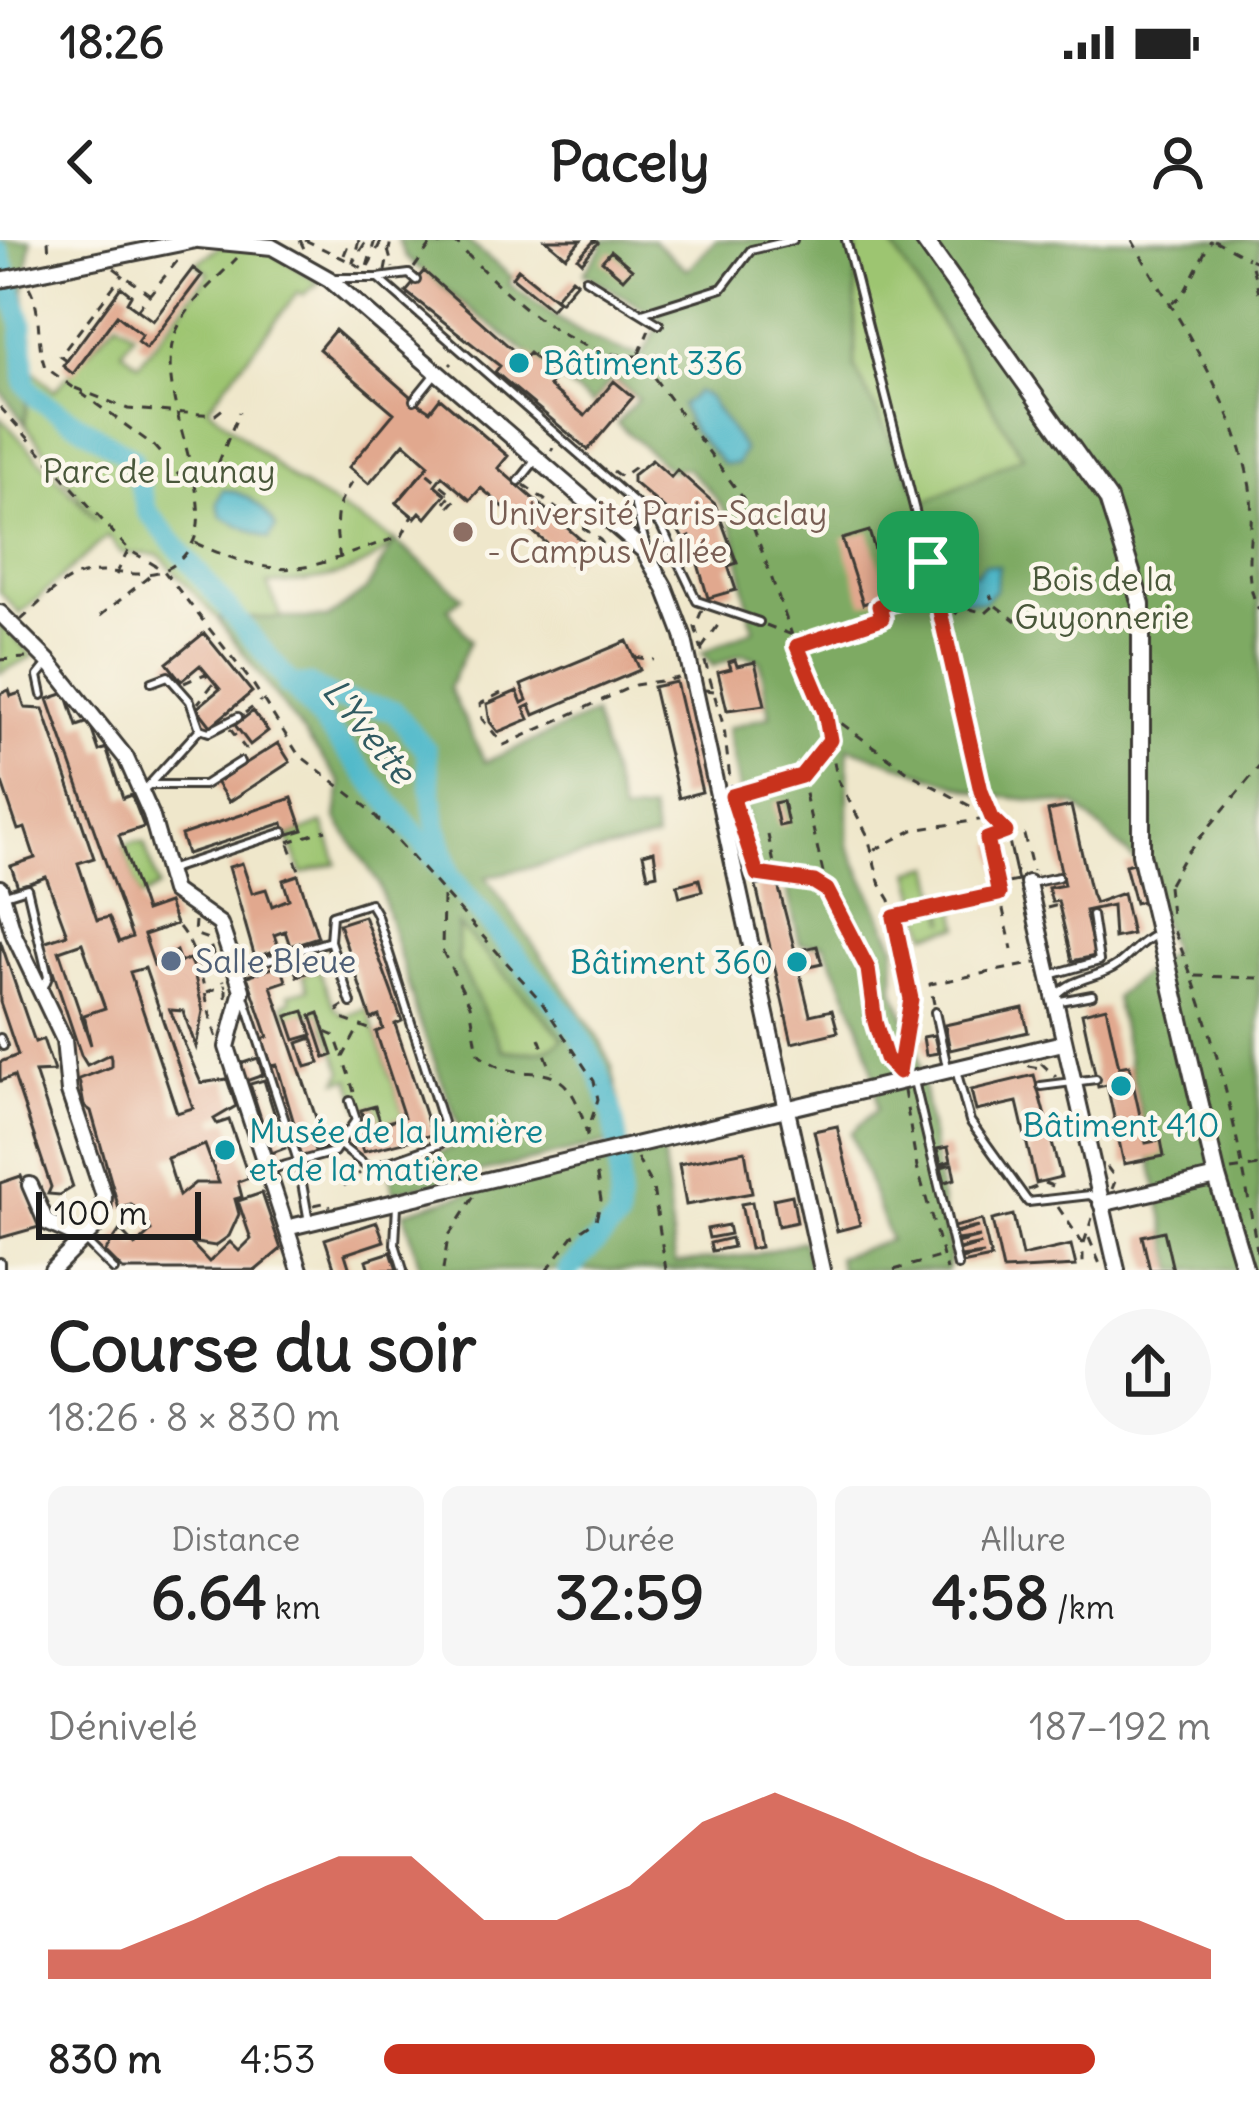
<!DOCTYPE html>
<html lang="fr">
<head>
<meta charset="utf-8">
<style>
	body { margin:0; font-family:Delius,sans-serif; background:#f6f6f6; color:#222; height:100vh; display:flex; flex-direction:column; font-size:45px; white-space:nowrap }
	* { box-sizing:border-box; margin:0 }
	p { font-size:39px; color:#767676 }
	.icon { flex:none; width:66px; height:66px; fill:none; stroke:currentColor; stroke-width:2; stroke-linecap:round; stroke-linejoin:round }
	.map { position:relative; height:1030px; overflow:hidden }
	.sheet { display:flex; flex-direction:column; background:#fff; flex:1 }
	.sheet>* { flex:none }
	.scale { position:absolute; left:36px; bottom:30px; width:165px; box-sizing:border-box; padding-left:12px; border:6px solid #1c1c1c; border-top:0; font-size:33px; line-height:42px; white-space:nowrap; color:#1c1c1c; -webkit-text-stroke:9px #fbf7ec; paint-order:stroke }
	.pin { position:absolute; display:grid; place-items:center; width:102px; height:102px; color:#fff; margin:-51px; border-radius:24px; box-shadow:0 6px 18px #0006 }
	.round { display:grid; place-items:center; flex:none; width:126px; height:126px; border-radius:63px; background:#f6f6f6 }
	.overview { display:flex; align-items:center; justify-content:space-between; height:204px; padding:0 48px }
	h1 { font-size:66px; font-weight:700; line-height:90px }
	.metrics { display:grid; grid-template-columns:repeat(3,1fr); gap:18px; height:204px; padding:12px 48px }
	.metrics div { display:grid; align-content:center; border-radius:18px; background:#f6f6f6; text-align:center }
	.metrics b { font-size:60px; font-weight:700 }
	.metrics small { font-size:33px; font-weight:400 }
	.metrics p { font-size:33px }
	.chart { height:336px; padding:24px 48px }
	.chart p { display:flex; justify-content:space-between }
	.chart svg { width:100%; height:216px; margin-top:12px; fill:#c8321e; opacity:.7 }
	ul { padding:0 48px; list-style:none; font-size:39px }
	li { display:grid; grid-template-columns:192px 144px 1fr; align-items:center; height:90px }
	li i { height:30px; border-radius:15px; background:#c8321e }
	.status { display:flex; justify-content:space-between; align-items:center; height:84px; padding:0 60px; background:#fff; direction:ltr }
	.status svg { height:33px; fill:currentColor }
	header { display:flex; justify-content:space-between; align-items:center; height:156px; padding:0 48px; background:#fff; font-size:54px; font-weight:700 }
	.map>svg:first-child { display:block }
</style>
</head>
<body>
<div class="status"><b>18:26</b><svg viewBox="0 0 49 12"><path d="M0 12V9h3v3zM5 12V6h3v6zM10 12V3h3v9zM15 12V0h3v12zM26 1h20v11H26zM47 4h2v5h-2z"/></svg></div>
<header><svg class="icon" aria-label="back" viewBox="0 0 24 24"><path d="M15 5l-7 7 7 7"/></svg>Pacely<svg class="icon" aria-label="person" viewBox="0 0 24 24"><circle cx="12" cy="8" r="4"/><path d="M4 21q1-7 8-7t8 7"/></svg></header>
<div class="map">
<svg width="1259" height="1030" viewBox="0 0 1259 1030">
	<rect width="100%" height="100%" fill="#fbf7ec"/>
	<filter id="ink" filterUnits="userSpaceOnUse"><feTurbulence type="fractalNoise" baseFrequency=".00833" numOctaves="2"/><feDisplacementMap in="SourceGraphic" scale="24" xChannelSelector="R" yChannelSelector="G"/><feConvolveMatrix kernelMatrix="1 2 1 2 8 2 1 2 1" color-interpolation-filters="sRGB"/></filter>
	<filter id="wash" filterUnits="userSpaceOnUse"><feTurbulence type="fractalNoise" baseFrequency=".004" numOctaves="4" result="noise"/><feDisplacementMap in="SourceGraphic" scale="48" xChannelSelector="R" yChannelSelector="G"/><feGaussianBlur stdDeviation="2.7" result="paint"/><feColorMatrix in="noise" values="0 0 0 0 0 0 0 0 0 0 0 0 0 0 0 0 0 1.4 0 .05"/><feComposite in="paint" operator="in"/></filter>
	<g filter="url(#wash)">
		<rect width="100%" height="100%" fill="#efe7cb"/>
		<path fill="#9dc571" stroke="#5c7046" stroke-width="3" d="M856,0H889L1023,217L922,263L855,129Z
			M222,5L271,11L319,43L303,55L298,52L208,167L293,240L395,301C363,337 313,342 267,344L282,378H217L159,315L121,313L108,296L20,374L0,352V177L97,281L25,184L30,127L54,151L117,81L134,94L122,111L139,124L209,33L196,23Z
			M0,383L33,416L0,433Z
			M323,583L337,623L302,634L288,597Z
			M135,602L144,603L159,647L140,658L123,606Z
			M932,626L946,683L945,669L956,667L960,687L927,694L911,631Z
			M458,683L564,799C544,816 527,812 503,810L458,720Z
			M318,729L336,770L346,776L367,768L404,877L381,884L375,866L361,870L350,839L338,841L343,831L319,773L287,776L283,764L291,761L289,754L308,749L303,734Z"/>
		<path fill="#7eaa63" stroke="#4d6340" stroke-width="3" fill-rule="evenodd" d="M0,0H31L24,53L32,96L25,184L0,150Z
			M398,0H466L512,37L509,44C551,73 592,108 642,115L662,80L584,33L602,7L600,0H653L687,30L716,0H856L855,129L923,263L1023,216L889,0H1259V1030H1175L1115,757L1171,711L1146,631L1076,565L986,555L848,507V606L895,705L894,749L918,812L950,1015L947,1030H840L838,1017L890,1000L851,893L877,869C875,810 849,757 824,704H800L784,637L758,643L727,488L770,476L760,420L743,414L713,426L702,413L754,389C741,354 743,301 725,271C716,255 699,241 687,228L670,230L617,183L638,159L613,138L592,164L406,18Z
			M395,301L463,357L448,368L470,401L449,448L485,522L594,474L622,574L651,571L656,599L486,637L598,797L612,827L626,899L393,952L390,934L465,902L417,775L379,644L336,578L341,543L217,378H328L366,350ZM458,685L563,798C546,816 526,813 503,810L458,720Z
			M663,911L675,1023L754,1015L803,1001L810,1030H421L404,972L512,940Z"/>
		<path fill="#4db8c9" stroke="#346a72" stroke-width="3" d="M697,152L708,157L744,210L737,224H723L693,191L681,166Z
			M223,250C245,251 265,268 276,287L269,299L222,277L217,263Z
			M955,310L964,328L976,334L984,324L999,326L995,350L983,362L962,359L947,312Z"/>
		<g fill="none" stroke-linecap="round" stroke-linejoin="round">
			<path stroke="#4db8c9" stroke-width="3" d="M0,70L16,63"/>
			<path stroke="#4db8c9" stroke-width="21" d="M0,12L22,83L25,143L38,159L132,218L147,271L569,779C612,842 625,903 618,980L568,1030
				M288,445H309L336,459L393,470L426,510L435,580L451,639"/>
		</g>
		<g id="blocks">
			<path fill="#e1a88e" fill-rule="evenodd" d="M546,0H581L566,17Z
				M595,0L598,3L582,22L578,18Z
				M611,11L632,29L623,39L602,21Z
				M193,28L202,35L146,109L137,102L142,95L117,75L73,134L63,126L121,47L131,55L127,62L153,81Z
				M518,29L558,61L551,69L512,37Z
				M424,31L523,119L529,113L557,136L549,146L585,176L614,141L633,157L588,210L495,132L500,126L406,52Z
				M572,38L577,42L560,62L555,58Z
				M335,90L419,164L430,171L440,158L508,216L498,228L587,305L571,324L481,248L470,260L442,236L435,245L446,254L426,278L420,272L415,278L397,263L429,225L404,203L369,244L349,227L394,173L319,109Z
				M652,220L671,237L677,230L715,264L737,323L728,326L736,350L708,358L690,297L684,300L676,287L681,283L633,242V235Z
				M869,291L889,355L863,364L842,299Z
				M204,393L252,452L211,486L197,468L220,449L200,425L181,441L167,423Z
				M627,401L640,430L534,475L530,465L524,468L529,479L498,492L490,482L487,464L517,451L522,463L527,460L521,445Z
				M735,420L737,426L755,422L765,465L727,470L718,432L731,429L729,422Z
				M676,442L702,552L679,558L653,447Z
				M9,450L11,456L20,453L25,468L43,469L94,618L78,623L97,680L109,677L119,702L132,697L48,459L66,453L77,486L89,482L99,511L106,508L123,558L131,555L136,566L144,587L119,595L145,671L168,663L176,684L144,695L154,725L176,711L180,722L189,719L193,728L203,771L196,807L183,771L170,770L201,843L227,839L236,866L214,879L217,884L229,880L249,938L238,942L242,957L235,959L239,974L229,996L215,1006L190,1002L209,1022L230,1002L239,1011L251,999L238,961L262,953L281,1009L256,1030H123L105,1012L120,990L135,1006L151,991L145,974L131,965L119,969L91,871L84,866L79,839L111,827V819L110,814L87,825L81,815L43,702L67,694L46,637L18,647L11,626L35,618L25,588L18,590L0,537V454ZM82,703L105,768L84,775L91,805L59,711ZM145,728L193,868L177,873L130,732ZM205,905L219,943H195L179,956L167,918Z
				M253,471L268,491L250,505L235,485Z
				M278,503L290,522L229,562L216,542Z
				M292,558L303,590L286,595L283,583L187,614L181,595Z
				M783,561L788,584L779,586L774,563Z
				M1071,566L1091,654L1095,663L1123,653L1132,694L1114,698L1112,665L1085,671L1095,716L1072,721L1058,661L1052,662L1048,648L1064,645L1048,571Z
				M1009,601L1018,641L1002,644L993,604Z
				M654,611L657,634L648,636L643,614Z
				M242,623L252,653L266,649L272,666L289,659L283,640L298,635L318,697L290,706L285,691L274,695L279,709L255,718L229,627Z
				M1133,623L1143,661L1135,663L1125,625Z
				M699,639L702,651L680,657L677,645Z
				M777,641L795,711L817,706L822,724L799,729L810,775L832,770L838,792L792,803L756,646Z
				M364,676L402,781L395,784L432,895L363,912L356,892L367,889L361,870L375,866L381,884L404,877L376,792L383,789L379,776L371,779L339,684Z
				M0,700L35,802L43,799L54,831L35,832L73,947L60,955L48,954L51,947L14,836L0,841V822L18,815L0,762Z
				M315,720L318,729L297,736L294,727Z
				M281,725L286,741L271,746L326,907L316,911L309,901L300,904L277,825L272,826L262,799L268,797L247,736Z
				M1106,767L1119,827L1129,825L1146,903L1161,900L1164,916L1124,924L1107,845L1098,847L1082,773Z
				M1023,768L1028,792L950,810L945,785Z
				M304,771L312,795L295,800L287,776Z
				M319,773L333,815L325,818L311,776Z
				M934,795L938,813L926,815L923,797Z
				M312,798L320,823L306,827L298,803Z
				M258,818L263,835L246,841L240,824Z
				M1034,835L1061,937L1036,943L1017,862L976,871L971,850Z
				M264,840L285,908L272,913L250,844Z
				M837,886L860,985L837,991L814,891Z
				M948,907L951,921L941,924L937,909Z
				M745,911L752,953L686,965L679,924Z
				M952,924L955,939L945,942L941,927Z
				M21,936L39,987L0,998V943Z
				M792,955L797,982L778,986L773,959Z
				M752,962L760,1007L750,1009L741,964Z
				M1013,975L1022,1016L1071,1005L1076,1026L1003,1030L992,980Z
				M982,980L991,1018L962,1024L961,1019L984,1014L960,1017L959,1011L981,1004L958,1009L957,1003L980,997L956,1000L955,994L978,987L954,992L953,987Z
				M377,982L384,1001L345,1014L350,1030H335L325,999Z
				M728,985L730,994L709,998L707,989Z
				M1164,991L1173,1030H1150L1142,996Z
				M731,998L733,1007L712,1011L710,1003Z
				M391,1012L397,1030H369L366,1020Z"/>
		</g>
	</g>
	<g filter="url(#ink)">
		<use href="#blocks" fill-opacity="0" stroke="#3c3a36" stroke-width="3"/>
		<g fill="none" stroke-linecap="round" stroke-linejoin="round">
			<g stroke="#3c3a36" stroke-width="12">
				<path id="service" d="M846,0L928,322L884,313L898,360
					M332,38H378L661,286L697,361L759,382
					M378,38L409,34L416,40
					M586,39L659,84
					M642,73L722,48L751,10L793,0
					M414,160L435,134
					M519,241L535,221
					M635,266L647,310
					M152,442L168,436L190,461L200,489L209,492L238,477
					M42,455L38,436L47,425
					M149,545H204L240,522
					M147,547L199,490
					M168,630L284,592
					M1031,643L1058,637
					M5,655L27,648L48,737L43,749
					M330,701L351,763
					M238,729L330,701L332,675L370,663L376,673L446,892L440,904L370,929L341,906
					M1050,735L1099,721L1092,675
					M1057,755C1075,736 1098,739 1117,725C1132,714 1138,703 1155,695
					M245,759L298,921L309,982
					M1055,762L1092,755
					M935,772L947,827
					M0,798L3,806
					M956,830L970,881L1028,962L1090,955L1098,961
					M914,841L958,1026
					M1041,846L1096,839
					M268,930L334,912L356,880L350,861
					M397,965L395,1004L403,1030
					M86,1002L114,1030
					M0,1022V1030"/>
			</g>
			<g stroke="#3c3a36" stroke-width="20">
				<path id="minor" d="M199,0L272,7L329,39L644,311L665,348L683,395L822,1030
					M0,40L196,0
					M0,373L49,422L126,518L151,574L173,651L220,684L242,750L227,807L300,1030
					M1028,643L1117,1030
					M0,648L14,695L64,800L69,852L104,956L103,979L52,1030
					M30,945L46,982L84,999
					M1101,964L1217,937
					M286,988L1063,803"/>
			</g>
			<g stroke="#3c3a36" stroke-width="22">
				<path id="tertiary" d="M924,0L1108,259L1141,364V614L1217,937L1245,1030"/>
			</g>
			<path stroke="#3c3a36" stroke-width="3" stroke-dasharray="9 9" stroke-linecap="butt" d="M48,0L49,16
				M300,0L306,13
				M305,0L363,28
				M359,0L353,22L367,0
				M375,0L366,30L382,0
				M453,0C501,48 565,118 638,116L743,258L792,395
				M1132,0C1176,77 1232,154 1249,242C1258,285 1238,330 1259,370
				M1214,0L1248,18
				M388,10L393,28
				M344,15L350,0
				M1259,23L1250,19L1259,52
				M114,28L149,54
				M414,28L430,6L453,2
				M385,31L391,0
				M29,47C43,72 35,100 45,127L153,205L183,240L195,242L214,234L239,172
				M1172,63L1183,55L1211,0
				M137,70L183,14
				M639,114L649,90
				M67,121L60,116L123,34
				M450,125L452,123
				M75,148L128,169L215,175L229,164
				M0,167L129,310L163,330L253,444L298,514L369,569L540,760L594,841L598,859L587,894
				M551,211L553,208
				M613,231L621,237L635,227
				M524,245L600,300L618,324
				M449,267L462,253
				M195,303C298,348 304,326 402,296L412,276L396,263L424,231L452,254L445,263
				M340,319C334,282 333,263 358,235
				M932,331L961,367L986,373L995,365L990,355
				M116,335L128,311
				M905,349L918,326
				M996,366L1016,381
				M702,370L695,387L724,488L732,556L757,634L814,642L827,650
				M100,376L151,335
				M21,380C38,365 58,342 80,335C119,323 161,354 191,306C220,259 154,158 174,97C185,65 214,42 237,18
				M766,385L792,395L825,472L837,538L868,596L879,642L890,660L911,759L899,831
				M945,389L960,368
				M799,405L882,378L879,366L890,363
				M702,408L721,381
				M635,417L654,420
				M0,420L26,418
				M184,443L205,434L213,444L198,463
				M705,450L723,452
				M501,453L480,464L482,479L504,505L635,445L679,438
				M245,473L261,461
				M827,473L911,534L992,578L1006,592L1024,595L1033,631
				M230,489L251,516
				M801,536L827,650L868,729L875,782L895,828
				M732,556L801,536L829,501
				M1004,593L987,599L1012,709
				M768,595L777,638
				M288,602L326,590
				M289,604L301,635
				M874,610L913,590L992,578L981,551L930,329
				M1169,644L1184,617L1259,527
				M1168,646L1171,675
				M443,657L442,710L470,765L478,813C527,857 568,795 589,905
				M1047,668L1059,665
				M896,676L998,654
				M195,681L194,694L208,699L223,742
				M179,687C205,719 203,762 217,798
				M1174,691C1218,796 1242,911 1259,1023
				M1195,736L1259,738
				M226,749V759
				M207,752L226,745
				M934,764L930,744L1036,723
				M343,766L338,769L342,779L369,789
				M326,792L335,796L342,816
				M539,798L552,832
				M1041,823L1056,837
				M1028,826L1047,829
				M904,851L917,927L947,1030
				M354,852L343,817L358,789
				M637,918L653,948L666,1030
				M1107,927L1116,939L1112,949
				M1231,930L1259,926
				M344,946L360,933
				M1028,950L1045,943L1058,948
				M314,965L328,962L330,967
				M1058,967L1083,1004V1030
				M1089,998L1102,1029
				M1084,1003L1092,978
				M443,1030L448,997L476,953
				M547,1030L573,996L596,980L601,960L595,925
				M894,1030L943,1016"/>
			<use href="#service" stroke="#fff" stroke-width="6"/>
			<use href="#minor" stroke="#fff" stroke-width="14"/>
			<use href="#tertiary" stroke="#fff" stroke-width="16"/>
		</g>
	</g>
	<g fill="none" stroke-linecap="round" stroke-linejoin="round" filter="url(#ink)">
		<g stroke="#fff" stroke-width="24">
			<path id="route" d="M922,320L928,322L934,345L981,551L992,578L1006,592L987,599L999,654L894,677L911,759L899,832L886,818L875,782L868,729L827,650L814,642L757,634L732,556L801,536L830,500L825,472L797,406L882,378L879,366L898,360Z"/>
		</g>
		<use href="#route" stroke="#c8321e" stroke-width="15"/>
	</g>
	<g fill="#0f9aa8" stroke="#fbf7ec" stroke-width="4.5">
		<circle cx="519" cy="123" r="12"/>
		<circle cx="797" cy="722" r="12"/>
		<circle cx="1121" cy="846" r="12"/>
		<circle cx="225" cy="910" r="12"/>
	</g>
	<circle fill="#8d6e63" stroke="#fbf7ec" stroke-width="4.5" cx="463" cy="292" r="12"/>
	<circle fill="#5c6f8a" stroke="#fbf7ec" stroke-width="4.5" cx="171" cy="721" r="12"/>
	<g text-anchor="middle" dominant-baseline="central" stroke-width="9" stroke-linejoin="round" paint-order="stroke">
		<g font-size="33" fill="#0d838f" stroke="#fbf7ec" text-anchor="start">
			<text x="543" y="123">Bâtiment 336</text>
			<text x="773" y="722" text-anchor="end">Bâtiment 360</text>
			<text x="1121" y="885" text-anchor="middle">Bâtiment 410</text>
			<text x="249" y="891">Musée de la lumière<tspan x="249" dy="38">et de la matière</tspan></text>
		</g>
		<g font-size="33" fill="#49573a" stroke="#fbf7ec">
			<text x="159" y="231">Parc de Launay</text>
			<text x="1102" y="339">Bois de la<tspan x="1102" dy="38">Guyonnerie</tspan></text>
		</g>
		<g font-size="33" fill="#785e54" stroke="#fbf7ec" text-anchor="start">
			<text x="487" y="273">Université Paris-Saclay<tspan x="487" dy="38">- Campus Vallée</tspan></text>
		</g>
		<g font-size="33" fill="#4e5e75" stroke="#fbf7ec" text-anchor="start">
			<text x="195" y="721">Salle Bleue</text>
		</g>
		<g font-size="36" font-style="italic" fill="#305a61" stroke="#fbf7ec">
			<text transform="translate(369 491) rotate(51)">L'Yvette</text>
		</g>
	</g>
</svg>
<div class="scale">100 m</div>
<div class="pin" style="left:928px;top:322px;background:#1e9e55"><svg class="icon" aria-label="arrive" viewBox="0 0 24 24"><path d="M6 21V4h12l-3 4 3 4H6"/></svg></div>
</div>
<section class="sheet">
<div class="overview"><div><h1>Course du soir</h1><p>18:26 · 8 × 830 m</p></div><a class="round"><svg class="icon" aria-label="share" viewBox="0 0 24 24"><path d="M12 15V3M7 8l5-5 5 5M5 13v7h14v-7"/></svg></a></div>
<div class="metrics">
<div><p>Distance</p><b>6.64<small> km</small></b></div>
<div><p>Durée</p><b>32:59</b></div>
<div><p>Allure</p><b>4:58<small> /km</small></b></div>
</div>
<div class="chart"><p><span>Dénivelé</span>187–192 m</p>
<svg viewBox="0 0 160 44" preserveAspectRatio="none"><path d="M0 44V38L10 38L20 32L30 25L40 19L50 19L60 32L70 32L80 25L90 12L100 6L110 12L120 19L130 25L140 32L150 32L160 38V44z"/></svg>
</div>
<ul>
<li><b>830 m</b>4:53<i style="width:86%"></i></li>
</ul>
</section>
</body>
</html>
